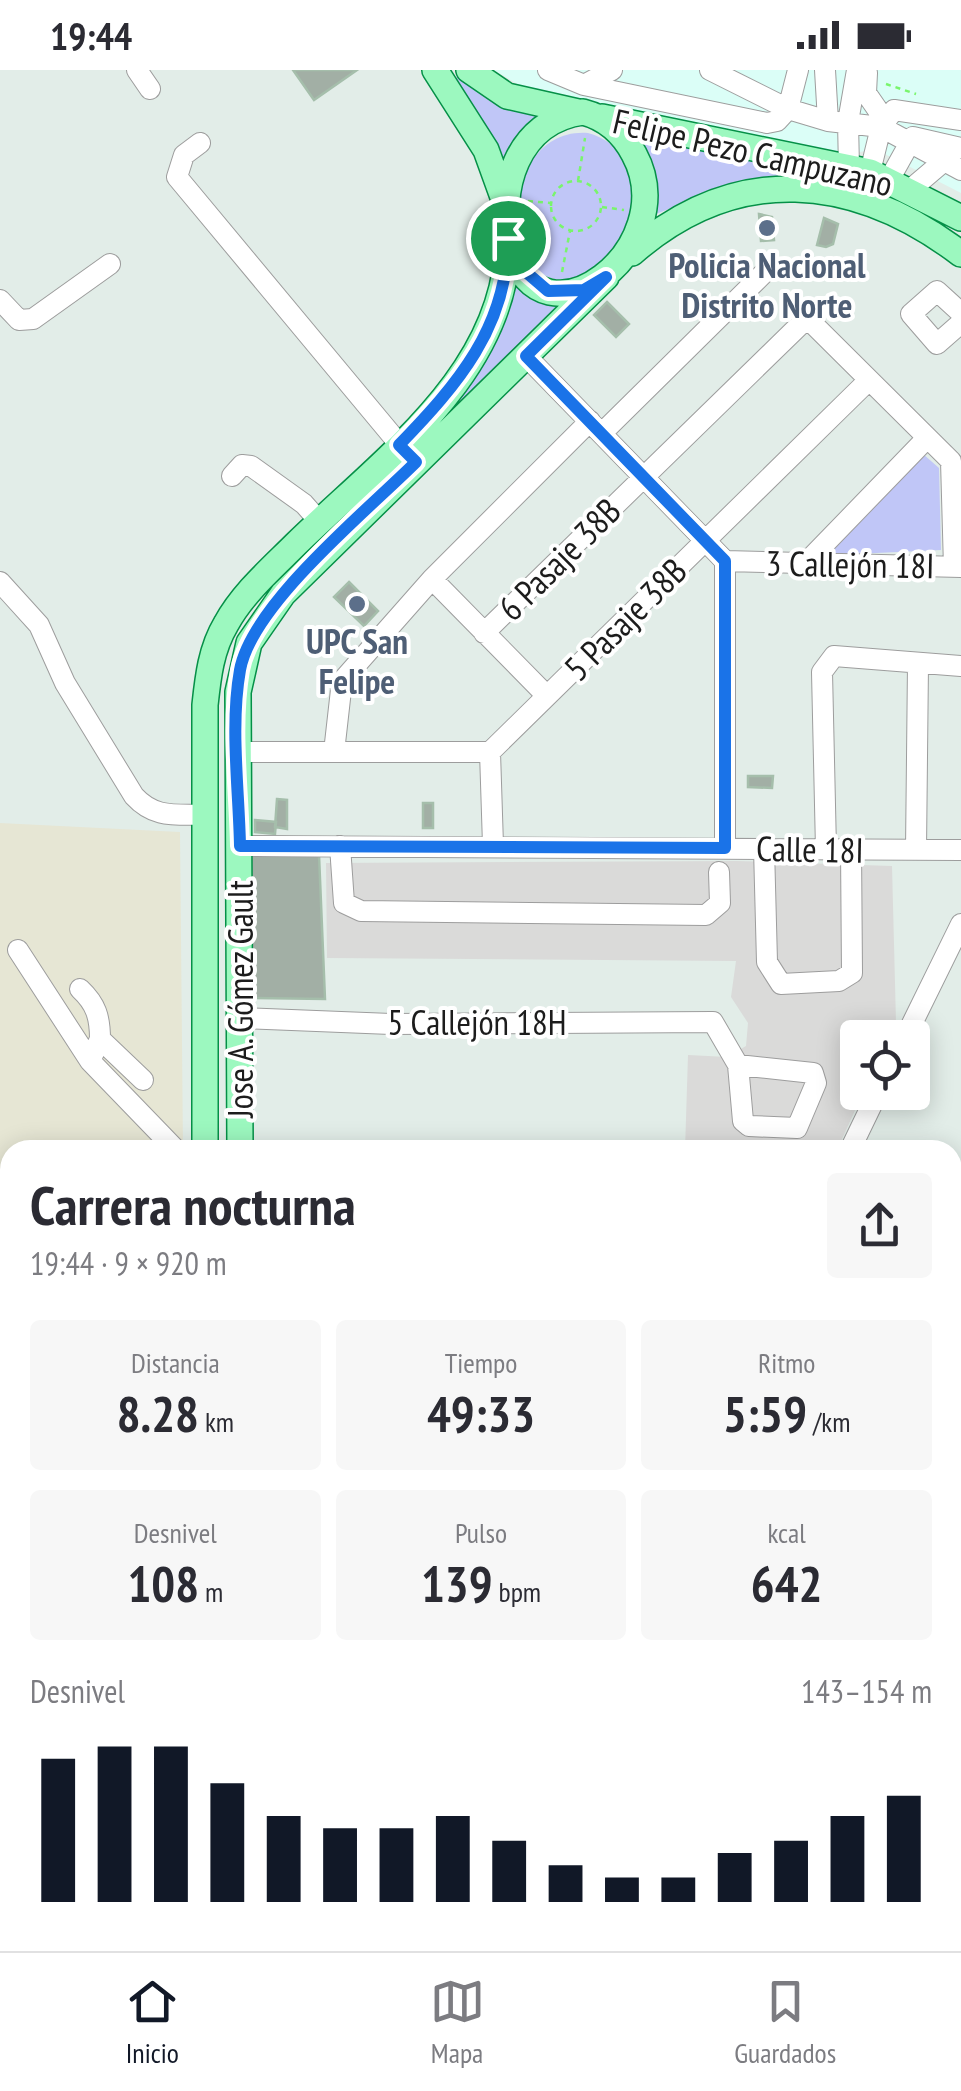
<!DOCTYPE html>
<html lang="es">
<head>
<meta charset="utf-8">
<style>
	body { margin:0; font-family:"PT Sans Narrow",sans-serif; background:#f7f7f7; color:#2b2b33; height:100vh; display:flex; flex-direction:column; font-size:38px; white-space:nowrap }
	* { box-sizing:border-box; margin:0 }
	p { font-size:32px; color:#7c7c81 }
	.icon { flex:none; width:55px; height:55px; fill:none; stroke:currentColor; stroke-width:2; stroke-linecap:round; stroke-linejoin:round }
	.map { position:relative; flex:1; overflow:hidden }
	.details { position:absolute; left:0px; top:1070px; width:962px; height:812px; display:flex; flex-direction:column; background:#fff; border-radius:30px 30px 0 0; box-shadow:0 5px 25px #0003 }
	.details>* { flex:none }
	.fabs { position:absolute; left:840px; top:950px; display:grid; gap:20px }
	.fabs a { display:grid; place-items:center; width:90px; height:90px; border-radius:10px; background:#fff; box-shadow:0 5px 25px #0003; font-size:50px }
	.pin { position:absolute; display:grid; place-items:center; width:85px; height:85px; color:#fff; margin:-42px; border:5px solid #fff; border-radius:50%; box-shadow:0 2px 10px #0007 }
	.round { display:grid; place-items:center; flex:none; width:105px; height:105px; border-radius:10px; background:#f7f7f7 }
	.summary { display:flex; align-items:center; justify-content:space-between; height:170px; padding:0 30px }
	h1 { font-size:55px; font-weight:700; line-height:75px }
	.stats { display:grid; grid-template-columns:repeat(3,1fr); gap:15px; height:170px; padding:10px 30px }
	.stats div { display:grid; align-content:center; border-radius:10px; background:#f7f7f7; text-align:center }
	.stats b { font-size:50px; font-weight:700 }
	.stats small { font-size:28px; font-weight:400 }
	.stats p { font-size:28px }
	.chart { height:280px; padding:20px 30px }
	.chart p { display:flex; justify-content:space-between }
	.chart svg { width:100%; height:180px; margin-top:10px; stroke:#111827; stroke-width:6 }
	.status { display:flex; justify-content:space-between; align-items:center; height:70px; padding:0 50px; background:#fff; direction:ltr }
	.status svg { height:28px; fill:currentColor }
	.tabs { display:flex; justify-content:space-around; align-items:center; height:140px; border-top:2px solid #e1e1e2; background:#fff; font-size:28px; color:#7c7c81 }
	.tabs a { display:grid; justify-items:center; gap:5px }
	.tabs .selected { color:#111827 }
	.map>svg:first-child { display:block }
</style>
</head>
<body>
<div class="status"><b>19:44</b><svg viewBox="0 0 49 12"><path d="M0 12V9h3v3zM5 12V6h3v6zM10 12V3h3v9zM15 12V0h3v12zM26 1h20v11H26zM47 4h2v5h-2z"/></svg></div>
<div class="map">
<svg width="961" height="1881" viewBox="0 0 961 1881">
	<rect width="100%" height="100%" fill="#e2ede8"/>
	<path fill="#dadad9" d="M737,791L892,796L896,952L889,967L858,968V1022L863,1023L837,1080H685L688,985L727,987L746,976L748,953L731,927L736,891L327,888L326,793Z
		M590,1872H949L950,1881H587Z
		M287,1873H426L423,1881H284Z"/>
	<path fill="#e6e6d4" d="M0,753L180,762L183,1080H10V1316L0,1324Z"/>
	<path fill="#dbfef7" d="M494,0H961V123L875,79L835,87L519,15Z
		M961,1347V1881H950L952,1349Z"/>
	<path fill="#c0c6f7" d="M457,7L497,34L539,47L505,91L451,11Z
		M588,63C675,87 618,229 551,208C495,191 507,57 588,63Z
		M639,66L789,97L788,108L727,116L656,144L653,98Z
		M518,213L561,236L425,376L418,369L498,264L513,214Z
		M923,384L939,398L941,480L833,485L830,478Z
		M14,1873V1872L252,1873L248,1881H4Z"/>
	<path fill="#a2afa5" stroke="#a5beab" stroke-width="2.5" d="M293,0H357L314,30Z
		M759,144L772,147L774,170L761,171Z
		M824,148L838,154L833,174L826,177L817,175Z
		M607,232L629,254L616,267L594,245Z
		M349,512L378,541L364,556L334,527Z
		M748,706H773L772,718L748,717Z
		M277,729L287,730V759L275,757Z
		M423,733H433V758H423Z
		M255,750L276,752L275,764L255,762Z
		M245,783L319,785L325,929L245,928Z"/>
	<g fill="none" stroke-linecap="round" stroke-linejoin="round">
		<g stroke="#9d9d9d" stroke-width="22">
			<path id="minor" d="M137,0L150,19
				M548,0L584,15L767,53L777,51L788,39L798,0
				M710,0L788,39L828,51L881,57L961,100
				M825,0L828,51
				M867,3L866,23L884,49
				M584,15L612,0
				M200,73L184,85L177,107L410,387
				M849,98L848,52L857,0
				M870,102L881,57L894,40L961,50
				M889,110L913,67L961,78
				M911,119L944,91
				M0,230L19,250L33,249L110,194
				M961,243L937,221L911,244L937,274L961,253
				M525,285L725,491L961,497
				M602,363L767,200
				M232,406L242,395L251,396L304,434L319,451
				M806,493L927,368
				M432,509L547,626
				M0,512L39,555L65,613L134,726C155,749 176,744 205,745
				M484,563L807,248L951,391L954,497
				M239,682H490
				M334,682L342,611L432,509L590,351
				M493,775L490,682L869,310
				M240,776L961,780
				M340,776L344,833L361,841L706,845L720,833L719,802
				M725,778V491
				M764,778L767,892L781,914L839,911L852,903L851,779
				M826,779L822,602L834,586L961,596
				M916,780L918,594
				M18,880L90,991L176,1080
				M80,919C96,934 100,947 100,969
				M240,948L391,954L713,952L738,995L743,1051L749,1056L797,1058L816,1013L813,1003L738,995
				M905,968L961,854
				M90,991L100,969L143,1010
				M850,1080L878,1022
				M952,1347L961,1345
				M0,1412L10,1409
				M0,1487L10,1478
				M0,1580L10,1572
				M0,1727L10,1719
				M0,1858L10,1850
				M274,1881L278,1872
				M373,1881L375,1872
				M438,1881L440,1872
				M537,1881L540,1872
				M584,1881L586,1872"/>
		</g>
		<g stroke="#059047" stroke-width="28">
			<path id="major" d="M435,0L486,80L503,127
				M469,0L507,26L578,42
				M583,42C606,48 623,63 634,84C685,178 540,287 511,177C496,120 517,51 583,42Z
				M602,47L870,102L961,148
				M632,183C736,92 854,103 961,184
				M205,1080V635C208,607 211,579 226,554C243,523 271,499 296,474C383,389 508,302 508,168
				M240,1080L238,622L249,573L283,524L606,207
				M0,1355L10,1347
				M0,1396L10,1388"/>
		</g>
		<path stroke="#79f56c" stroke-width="2.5" stroke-dasharray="5 5" stroke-linecap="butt" d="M886,14L916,24
			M578,111L585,68
			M551 136a25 25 0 1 1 50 0a25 25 0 1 1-50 0Z
			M528,131L550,133
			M602,137L624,140
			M562,202L570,161
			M47,1881L51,1872"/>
		<use href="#minor" stroke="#fff" stroke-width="20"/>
		<use href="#major" stroke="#9cf8bf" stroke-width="25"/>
	</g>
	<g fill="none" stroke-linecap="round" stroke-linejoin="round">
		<g stroke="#fff" stroke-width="20">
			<path id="route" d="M508,168L519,196L548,221L584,220L606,207L526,286L725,491V778L240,776C239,720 230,656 240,600C252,534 367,441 416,392L399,375C457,315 508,257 508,168Z"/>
		</g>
		<use href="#route" stroke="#1a73e8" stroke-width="12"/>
	</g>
	<g fill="#5c6f8a" stroke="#fff" stroke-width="4">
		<circle cx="767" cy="158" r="10"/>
		<circle cx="357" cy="534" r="10"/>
	</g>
	<g text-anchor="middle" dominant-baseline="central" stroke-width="8" stroke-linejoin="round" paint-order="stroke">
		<g font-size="35" fill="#1c1c1c" stroke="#fff">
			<text transform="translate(753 82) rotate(13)">Felipe Pezo Campuzano</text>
			<text transform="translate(559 489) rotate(-45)">6 Pasaje 38B</text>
			<text transform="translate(850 494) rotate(1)">3 Callejón 18I</text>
			<text transform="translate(625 549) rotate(-45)">5 Pasaje 38B</text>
			<text transform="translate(810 779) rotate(1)">Calle 18I</text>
			<text transform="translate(240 929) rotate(-90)">Jose A. Gómez Gault</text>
			<text x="477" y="952">5 Callejón 18H</text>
		</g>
		<g font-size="35" font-weight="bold" fill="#4e5e75" stroke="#fff">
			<text x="767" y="195">Policia Nacional<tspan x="767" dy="40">Distrito Norte</tspan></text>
			<text x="357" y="571">UPC San<tspan x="357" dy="40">Felipe</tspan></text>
		</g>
	</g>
</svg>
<div class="fabs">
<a><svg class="icon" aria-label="locate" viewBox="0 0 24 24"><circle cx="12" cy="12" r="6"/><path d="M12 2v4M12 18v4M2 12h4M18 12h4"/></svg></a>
</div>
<div class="pin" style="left:508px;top:168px;background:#1e9e55"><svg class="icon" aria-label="arrive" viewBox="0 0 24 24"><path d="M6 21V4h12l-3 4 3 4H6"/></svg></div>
<section class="details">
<div class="summary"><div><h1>Carrera nocturna</h1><p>19:44 · 9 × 920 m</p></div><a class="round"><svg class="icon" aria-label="share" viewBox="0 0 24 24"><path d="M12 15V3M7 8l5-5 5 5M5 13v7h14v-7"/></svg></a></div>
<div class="stats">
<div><p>Distancia</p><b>8.28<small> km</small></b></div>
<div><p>Tiempo</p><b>49:33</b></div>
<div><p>Ritmo</p><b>5:59<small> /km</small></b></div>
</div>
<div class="stats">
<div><p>Desnivel</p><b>108<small> m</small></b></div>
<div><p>Pulso</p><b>139<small> bpm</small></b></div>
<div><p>kcal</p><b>642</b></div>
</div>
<div class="chart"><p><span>Desnivel</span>143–154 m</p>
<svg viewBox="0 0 160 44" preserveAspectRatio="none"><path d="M5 44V9M15 44V6M25 44V6M35 44V15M45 44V23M55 44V26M65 44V26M75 44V23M85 44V29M95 44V35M105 44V38M115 44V38M125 44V32M135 44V29M145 44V23M155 44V18"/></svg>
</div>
</section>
</div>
<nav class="tabs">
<a class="selected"><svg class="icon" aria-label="home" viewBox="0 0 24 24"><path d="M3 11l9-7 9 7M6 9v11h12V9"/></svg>Inicio</a>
<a><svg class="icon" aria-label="map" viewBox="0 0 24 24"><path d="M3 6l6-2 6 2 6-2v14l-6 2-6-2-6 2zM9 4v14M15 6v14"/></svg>Mapa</a>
<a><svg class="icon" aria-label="saved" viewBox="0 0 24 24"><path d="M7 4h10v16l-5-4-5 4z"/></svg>Guardados</a>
</nav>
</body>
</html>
